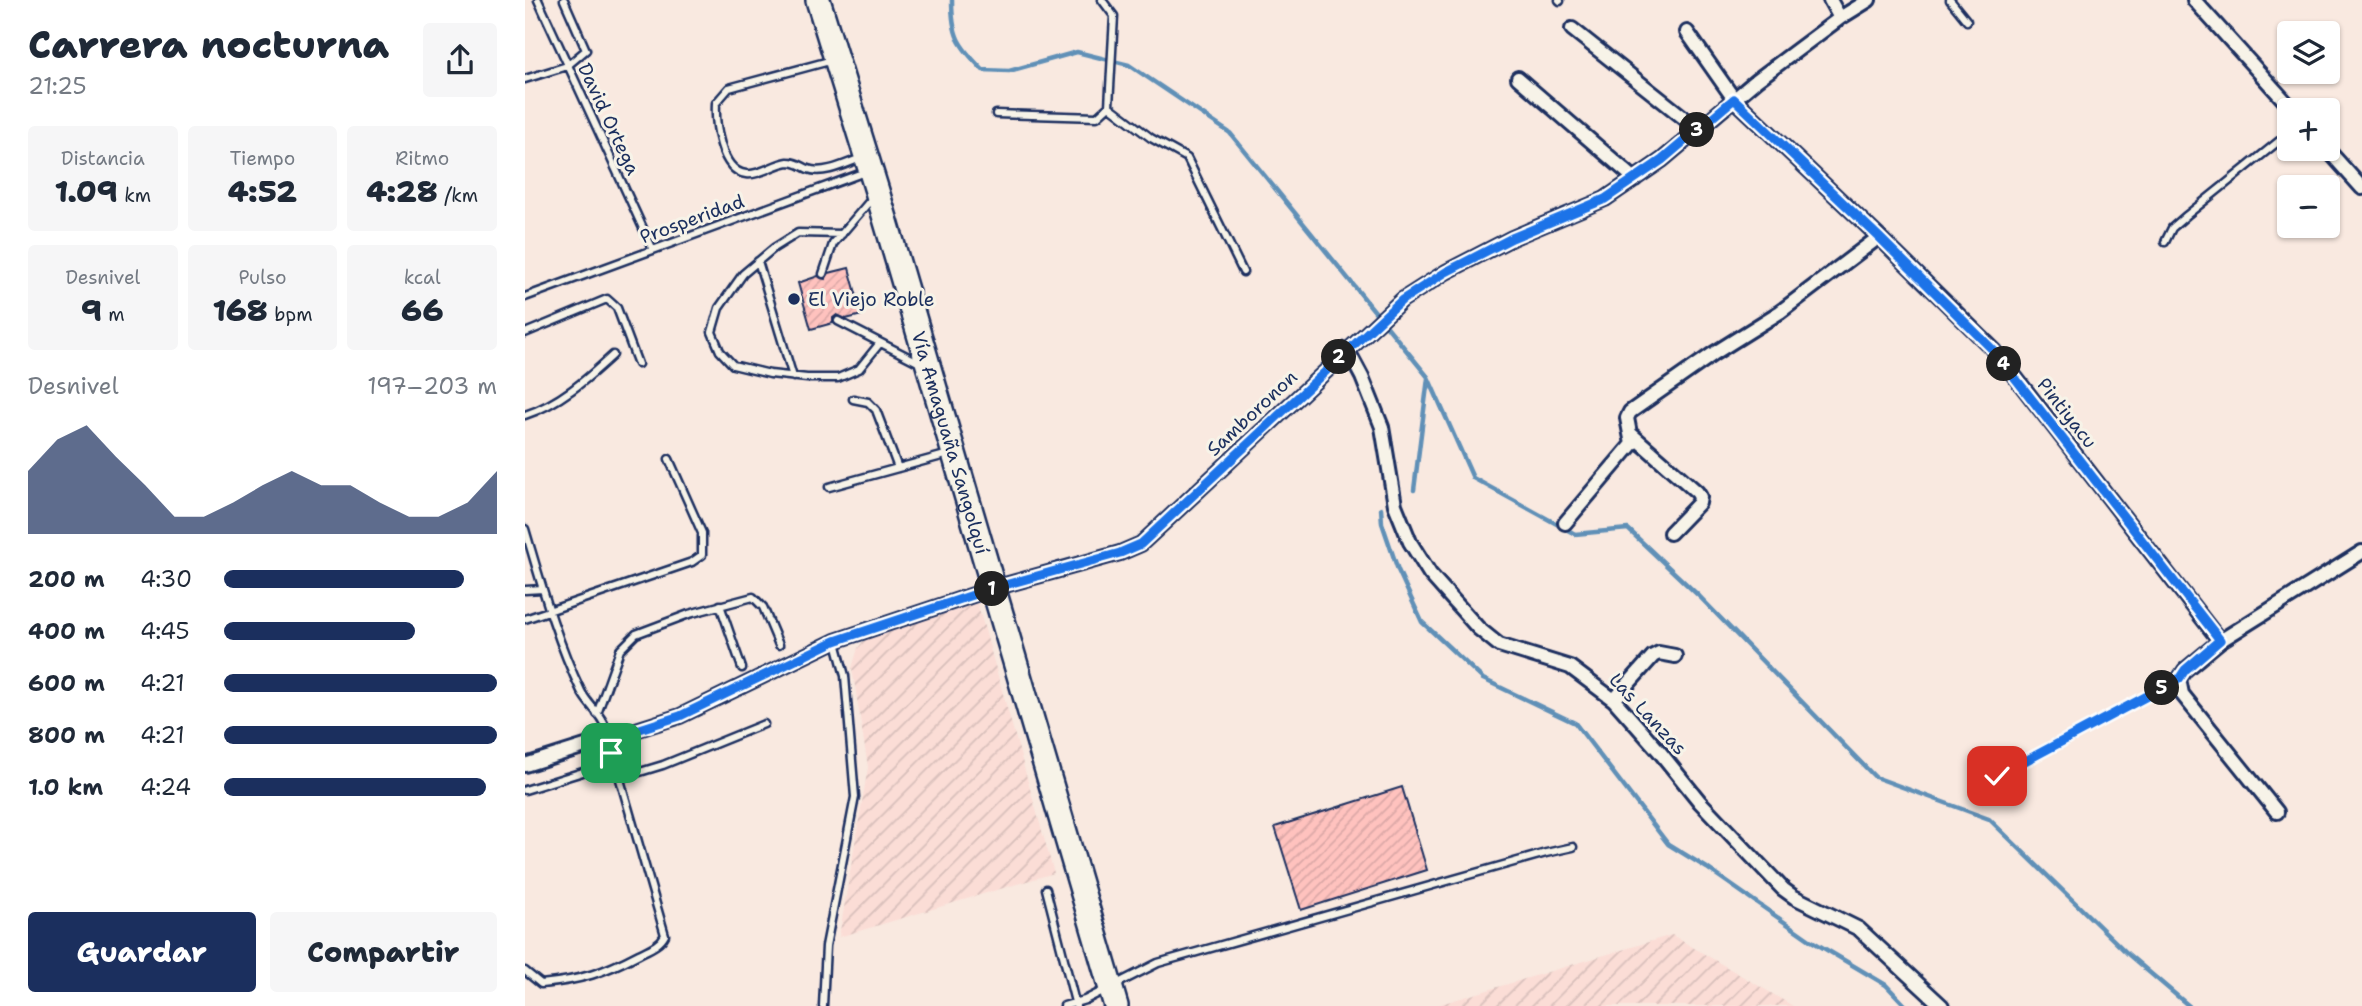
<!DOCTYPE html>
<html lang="es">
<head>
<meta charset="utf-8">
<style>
	body { margin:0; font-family:"Shantell Sans",sans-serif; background:#f6f6f7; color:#1f2937; height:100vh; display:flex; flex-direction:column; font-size:26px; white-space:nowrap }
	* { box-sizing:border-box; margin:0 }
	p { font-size:23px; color:#747a83 }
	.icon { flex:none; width:38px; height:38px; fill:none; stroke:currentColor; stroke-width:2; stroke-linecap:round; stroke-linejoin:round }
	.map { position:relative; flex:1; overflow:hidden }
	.side { display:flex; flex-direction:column; background:#fff; width:525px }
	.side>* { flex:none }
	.buttons { position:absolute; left:1752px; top:21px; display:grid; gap:14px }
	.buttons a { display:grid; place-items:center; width:63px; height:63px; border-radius:7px; background:#fff; box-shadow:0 2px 5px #0004; font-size:35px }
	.pin { position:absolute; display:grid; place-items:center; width:60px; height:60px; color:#fff; margin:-30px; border-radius:14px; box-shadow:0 4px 10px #0006 }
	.km { position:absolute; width:35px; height:35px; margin:-18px; border-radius:50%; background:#222; color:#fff; font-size:19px; line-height:35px; text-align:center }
	.round { display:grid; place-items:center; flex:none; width:74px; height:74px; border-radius:7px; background:#f6f6f7 }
	.headline { display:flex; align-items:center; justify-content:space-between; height:119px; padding:0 28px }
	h1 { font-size:38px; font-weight:800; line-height:52px }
	.figures { display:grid; grid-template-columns:repeat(3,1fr); gap:10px; height:119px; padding:7px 28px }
	.figures div { display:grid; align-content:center; border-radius:7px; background:#f6f6f7; text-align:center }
	.figures b { font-size:30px; font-weight:800 }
	.figures small { font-size:19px; font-weight:400 }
	.figures p { font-size:19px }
	.chart { height:196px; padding:14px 28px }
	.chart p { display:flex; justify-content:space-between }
	.chart svg { width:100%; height:126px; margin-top:7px; fill:#1b2f5e; opacity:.7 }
	.primary-button { display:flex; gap:14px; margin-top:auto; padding:14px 28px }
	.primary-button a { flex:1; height:80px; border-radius:7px; background:#1b2f5e; color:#fff; font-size:28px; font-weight:800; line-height:80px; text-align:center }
	.primary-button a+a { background:#f6f6f7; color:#1f2937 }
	ul { padding:0 28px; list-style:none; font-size:23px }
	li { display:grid; grid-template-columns:112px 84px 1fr; align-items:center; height:52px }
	li i { height:18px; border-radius:9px; background:#1b2f5e }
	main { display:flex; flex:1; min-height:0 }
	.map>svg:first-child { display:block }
</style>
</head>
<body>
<main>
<section class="side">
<div class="headline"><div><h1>Carrera nocturna</h1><p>21:25</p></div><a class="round"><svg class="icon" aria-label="share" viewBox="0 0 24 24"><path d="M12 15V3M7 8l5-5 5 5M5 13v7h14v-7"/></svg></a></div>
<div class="figures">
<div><p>Distancia</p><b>1.09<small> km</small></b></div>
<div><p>Tiempo</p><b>4:52</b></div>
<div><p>Ritmo</p><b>4:28<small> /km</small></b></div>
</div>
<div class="figures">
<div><p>Desnivel</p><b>9<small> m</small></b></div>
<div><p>Pulso</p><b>168<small> bpm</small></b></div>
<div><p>kcal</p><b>66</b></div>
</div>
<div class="chart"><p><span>Desnivel</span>197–203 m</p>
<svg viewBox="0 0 160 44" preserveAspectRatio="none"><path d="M0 44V22L10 11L20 6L30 17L40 27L50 38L60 38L70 33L80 27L90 22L100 27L110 27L120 33L130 38L140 38L150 33L160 22V44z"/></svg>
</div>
<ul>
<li><b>200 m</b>4:30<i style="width:88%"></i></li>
<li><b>400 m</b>4:45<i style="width:70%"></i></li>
<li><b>600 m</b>4:21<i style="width:100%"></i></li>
<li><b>800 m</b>4:21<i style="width:100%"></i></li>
<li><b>1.0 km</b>4:24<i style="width:96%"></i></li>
</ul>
<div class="primary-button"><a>Guardar</a><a>Compartir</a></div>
</section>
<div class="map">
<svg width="1837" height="1006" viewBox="0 0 1837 1006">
	<defs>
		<pattern id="industrial-furrows" width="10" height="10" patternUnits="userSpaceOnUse" patternTransform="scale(1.75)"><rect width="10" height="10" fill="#fbddd6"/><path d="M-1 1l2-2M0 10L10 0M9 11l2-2" fill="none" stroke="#d7beba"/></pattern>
		<pattern id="building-hatch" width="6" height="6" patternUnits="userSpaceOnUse" patternTransform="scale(1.75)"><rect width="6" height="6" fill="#ffc2be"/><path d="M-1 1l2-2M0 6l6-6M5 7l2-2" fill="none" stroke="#daa7a6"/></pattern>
	</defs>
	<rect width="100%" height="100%" fill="#f9e9e0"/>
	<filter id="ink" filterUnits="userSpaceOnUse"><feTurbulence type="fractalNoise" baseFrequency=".0143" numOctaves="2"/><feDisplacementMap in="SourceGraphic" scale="14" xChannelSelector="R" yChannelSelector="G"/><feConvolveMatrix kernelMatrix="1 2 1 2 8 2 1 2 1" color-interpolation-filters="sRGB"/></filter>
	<g filter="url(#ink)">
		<path fill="url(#industrial-furrows)" d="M452,602L529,873L314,937L343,767L327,668L333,648L342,636Z
			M1147,935L1268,1006H909Z"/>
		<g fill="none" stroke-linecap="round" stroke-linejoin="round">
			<path stroke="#6190b7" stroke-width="4.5" d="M427,0C427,36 433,45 458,70L484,71L552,52L604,65L705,133L903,377L948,478L1050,534L1103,529L1175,597L1350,777L1464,819L1604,955L1664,1006
				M889,490L903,378
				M856,508L857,523L873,570L897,622L958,679L1050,723L1143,844L1182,868L1285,940L1361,985L1381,1006"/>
		</g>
		<path fill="url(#building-hatch)" stroke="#1b2f5e" stroke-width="2" d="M324,268L337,315L321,319L312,315L308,318V323L286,329L273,283L293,276L300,279L304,273Z
			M877,787L902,870L776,910L750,827Z"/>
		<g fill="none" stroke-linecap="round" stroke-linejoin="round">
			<g stroke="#1b2f5e" stroke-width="11">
				<path id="lane" d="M13,0L128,250
					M1034,0L1035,1
					M1425,0L1442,21
					M308,60L204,88L191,103C190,122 195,171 221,174C234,176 249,164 263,162C272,162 276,166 283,169C299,175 322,163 336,158
					M0,79L42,66L61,50L39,0
					M584,106L626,138L662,158L718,272
					M471,114L572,117L584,106L589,16L577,0
					M317,234L273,233L249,248L218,274L194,308L187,332L195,351L208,365L245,374L282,378H313L334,369L355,343
					M1640,242L1647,228L1662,215L1764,133
					M233,261L268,377
					M298,274L308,244L349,196
					M0,297L340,172
					M313,321L395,363
					M0,333L82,299L92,308L113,364
					M328,399L343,402L351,410L373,468
					M0,415C34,404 62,379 88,355
					M304,487L424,454
					M0,529C16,583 31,639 56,691C62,704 76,714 80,726C85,738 84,750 90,762L140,935C135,945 124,949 114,954C78,973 57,980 16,984L0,971
					M0,590L18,589
					M195,605L217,668
					M0,619L167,562L177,555V533L144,459
					M72,714L95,650L111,634L164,614L228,597L238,607L254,645
					M1472,776L1654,679
					M95,778L138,765L239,724
					M0,790L90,762
					M521,889L551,1006
					M298,1006L301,946L330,797L320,676L311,642
					M539,1006L560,1000L633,963L1021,853L1048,847"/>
			</g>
			<g stroke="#1b2f5e" stroke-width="18">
				<path id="street" d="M1305,0L1315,18
					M1669,0L1768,110
					M1047,29L1173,129
					M1162,32L1209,99L1354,237L1470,351L1695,641L1660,670L1654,679L1657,694L1752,812
					M993,78L1110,179
					M1802,149L1837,188
					M822,349L837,377L857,427L870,505L885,542L905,574L953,628L974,645L1045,667L1089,700L1134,751L1175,802L1258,889L1269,897L1334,929L1417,1006
					M1106,434L1172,492L1175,497L1174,503L1145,533
					M1040,523L1107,444L1102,418L1105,412L1188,354L1255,312L1354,237
					M1695,641L1837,552
					M1089,700L1128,656L1134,653L1150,656
					M0,765L155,716L310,641L469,588L595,553L616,544L877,300L921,272L987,238L1080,199L1137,160L1232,80L1315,18L1344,0"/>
			</g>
			<g stroke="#1b2f5e" stroke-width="28">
				<g id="highway">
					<path id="s1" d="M293,0L352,191L591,1006"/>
				</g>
			</g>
			<use href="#lane" stroke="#f7f3e8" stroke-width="6"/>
			<use href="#street" stroke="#f7f3e8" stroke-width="12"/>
			<use href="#highway" stroke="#f7f3e8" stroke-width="23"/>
		</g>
	</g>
	<g fill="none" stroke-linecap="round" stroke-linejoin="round" filter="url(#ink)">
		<g stroke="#fff" stroke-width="14">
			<path id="route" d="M86,753L84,739L155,716L310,641L469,588L595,553L616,544L877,300L921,272L987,238L1080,199L1137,160L1209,99L1354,237L1469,351L1695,640L1660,670L1654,679L1472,776"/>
		</g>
		<use href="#route" stroke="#1a73e8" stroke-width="9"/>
	</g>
	<circle fill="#1b2f5e" stroke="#f7f3e8" stroke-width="2.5" cx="269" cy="299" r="7"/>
	<g text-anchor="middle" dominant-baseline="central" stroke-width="6" stroke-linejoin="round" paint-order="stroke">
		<g font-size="19" fill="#1b2f5e" stroke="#f7f3e8">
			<text transform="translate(84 119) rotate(65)">David Ortega</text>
			<text transform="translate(167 219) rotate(-20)">Prosperidad</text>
			<text transform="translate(727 413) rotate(-43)">Samboronon</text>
			<text transform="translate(1542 413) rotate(52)">Pintiyacu</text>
			<text stroke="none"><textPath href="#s1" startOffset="462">Vía Amaguaña Sangolquí</textPath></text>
			<text transform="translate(1123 714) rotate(47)">Las Lanzas</text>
		</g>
		<g font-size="19" fill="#1b2f5e" stroke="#f7f3e8" text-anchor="start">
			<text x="283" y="299">El Viejo Roble</text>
		</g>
	</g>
</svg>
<div class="buttons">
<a><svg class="icon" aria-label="layers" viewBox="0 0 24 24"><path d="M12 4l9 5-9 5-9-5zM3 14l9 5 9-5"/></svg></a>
<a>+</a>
<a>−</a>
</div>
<div class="pin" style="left:86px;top:753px;background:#1e9e55"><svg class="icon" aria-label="arrive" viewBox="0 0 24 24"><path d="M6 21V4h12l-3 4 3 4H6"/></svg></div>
<div class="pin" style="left:1472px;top:776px;background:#d93025"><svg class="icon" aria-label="check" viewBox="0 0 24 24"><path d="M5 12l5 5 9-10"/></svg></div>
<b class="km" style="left:467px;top:589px">1</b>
<b class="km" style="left:814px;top:357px">2</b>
<b class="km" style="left:1172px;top:130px">3</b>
<b class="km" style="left:1479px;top:364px">4</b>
<b class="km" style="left:1637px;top:688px">5</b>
</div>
</main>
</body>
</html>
